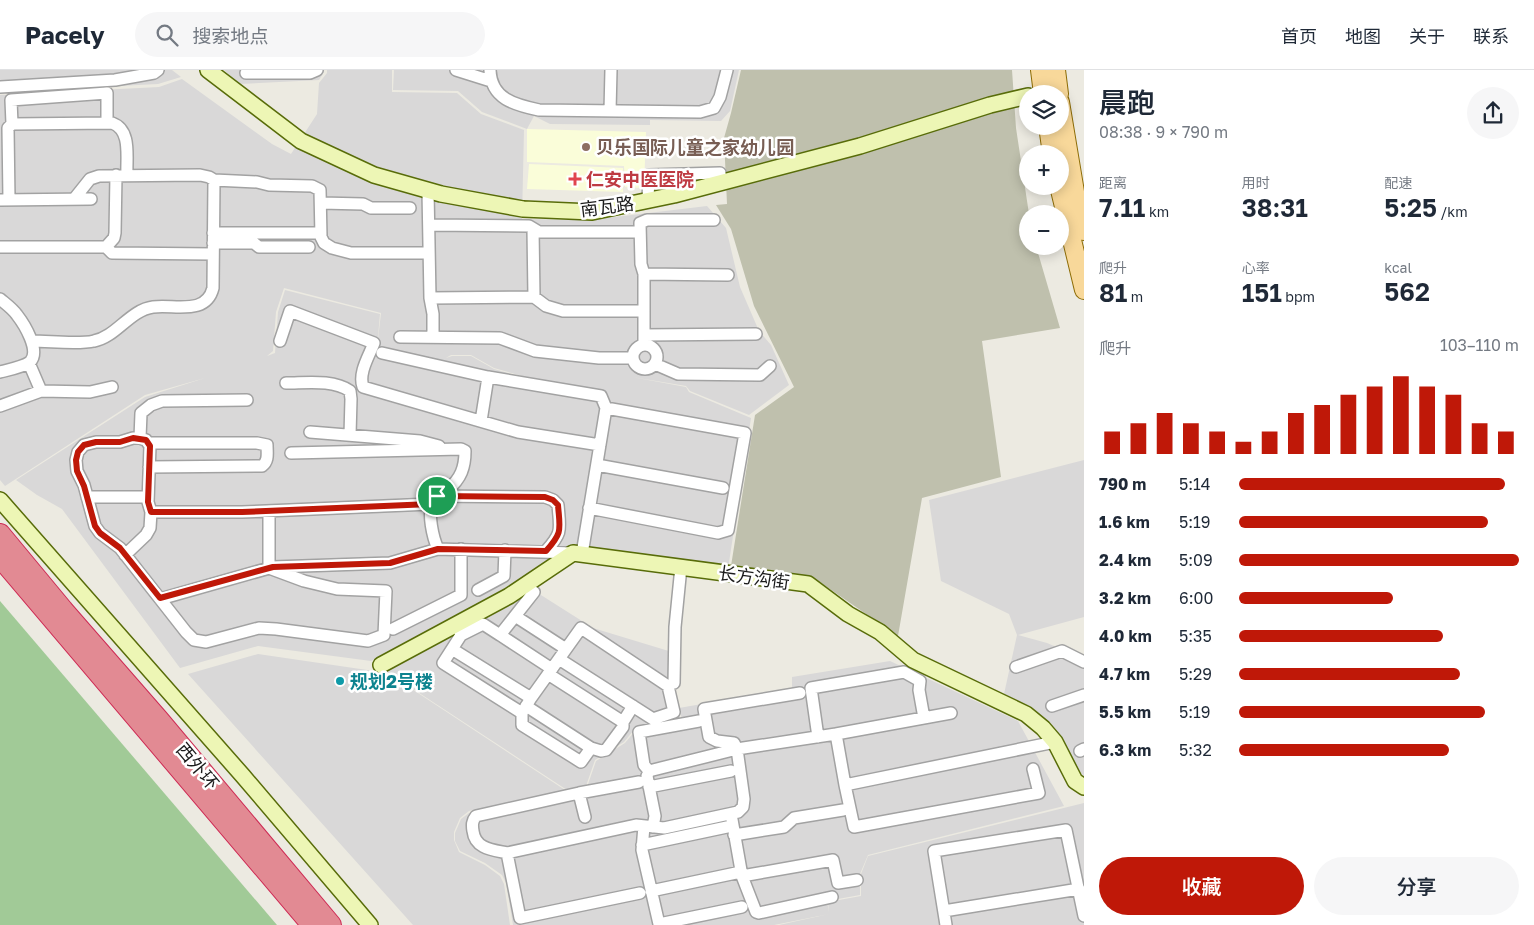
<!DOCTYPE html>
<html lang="zh">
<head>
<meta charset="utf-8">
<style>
	body { margin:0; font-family:"Golos Text","Noto Sans SC",sans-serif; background:#f6f6f7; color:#1f2937; height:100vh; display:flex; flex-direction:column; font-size:19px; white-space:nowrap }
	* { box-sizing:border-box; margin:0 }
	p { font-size:16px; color:#747a83 }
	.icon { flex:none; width:28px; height:28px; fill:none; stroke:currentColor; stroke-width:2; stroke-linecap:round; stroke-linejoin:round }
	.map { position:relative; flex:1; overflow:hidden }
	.panel { display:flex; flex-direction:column; background:#fff; width:450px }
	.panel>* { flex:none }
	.buttons { position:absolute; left:1019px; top:15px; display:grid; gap:10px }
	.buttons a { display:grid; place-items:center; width:50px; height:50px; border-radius:50%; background:#fff; box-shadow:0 2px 12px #0003; font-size:25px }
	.pin { position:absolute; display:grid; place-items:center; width:42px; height:42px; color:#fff; margin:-21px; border:2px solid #fff; border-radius:50%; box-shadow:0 1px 5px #0007 }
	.round { display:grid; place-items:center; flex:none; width:52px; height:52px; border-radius:26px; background:#f6f6f7 }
	.head { display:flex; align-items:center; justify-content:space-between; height:85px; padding:0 15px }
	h1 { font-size:28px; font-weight:600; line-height:38px }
	.stats { display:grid; grid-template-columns:repeat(3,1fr); gap:8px; height:85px; padding:5px 15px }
	.stats div { display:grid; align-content:center }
	.stats b { font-size:25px; font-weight:600 }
	.stats small { font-size:14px; font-weight:400 }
	.stats p { font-size:14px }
	.chart { height:140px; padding:10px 15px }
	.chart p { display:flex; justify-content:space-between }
	.chart svg { width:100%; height:90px; margin-top:5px; stroke:#bf1808; stroke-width:6 }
	.button { display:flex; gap:10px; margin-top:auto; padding:10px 15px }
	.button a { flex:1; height:58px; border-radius:30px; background:#bf1808; color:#fff; font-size:20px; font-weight:600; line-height:58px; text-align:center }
	.button a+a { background:#f6f6f7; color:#1f2937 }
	ul { padding:0 15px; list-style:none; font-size:16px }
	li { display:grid; grid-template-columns:80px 60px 1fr; align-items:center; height:38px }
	li i { height:12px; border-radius:6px; background:#bf1808 }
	header { display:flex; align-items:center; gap:30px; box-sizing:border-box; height:70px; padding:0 25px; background:#fff; border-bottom:1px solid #e0e1e3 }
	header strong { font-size:24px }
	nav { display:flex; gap:28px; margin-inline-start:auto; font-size:18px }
	.search { width:350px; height:45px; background:#f6f6f7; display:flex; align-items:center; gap:12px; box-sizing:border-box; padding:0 18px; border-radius:28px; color:#747a83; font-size:19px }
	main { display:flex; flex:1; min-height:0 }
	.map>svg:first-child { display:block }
</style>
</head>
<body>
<header>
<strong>Pacely</strong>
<div class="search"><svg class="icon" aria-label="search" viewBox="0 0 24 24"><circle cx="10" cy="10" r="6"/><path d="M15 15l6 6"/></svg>搜索地点</div>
<nav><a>首页</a><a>地图</a><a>关于</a><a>联系</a></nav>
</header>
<main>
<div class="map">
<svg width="1084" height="855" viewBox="0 0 1084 855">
	<rect width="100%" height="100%" fill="#eceae1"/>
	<path fill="#d9d8d8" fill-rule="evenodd" d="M0,0H172L181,7L158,14L0,22Z
		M224,0H324V2L319,10L239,14Z
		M327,0H392V22L457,23L481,44L524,60L522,149L590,150L707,136L726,158L740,217L759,261L771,275L789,315L749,345L690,321L686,316L632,307L686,317L689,322L751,348L728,499L569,477L552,495L371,591L258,576L180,598L62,439L37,425L16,410L145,327L205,308L145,325L5,416L0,410V25L159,17L182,9L272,74L291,84L317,44L319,13L327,3ZM284,218L381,243L377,278L380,244L285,220L278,242L275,283L267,286L273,281L276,242ZM451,285H471L494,298L529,308L560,314L529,309L494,299L471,286H452L446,288Z
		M394,0H739L730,41L721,51L650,50V55L550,54L534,46L527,59L482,42L458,21L393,20Z
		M1084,390V547L1018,565L1047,573L1084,589V707L1073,691L1054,658L1032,637L1004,624L1017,565L1009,544L941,511L929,430Z
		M533,520L593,558L672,582L669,611L681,650L638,655L624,672L595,690L586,716L587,717L596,691L625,673L639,656L682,650L679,638L792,618V607L890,591L1018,651L1064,736L868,785L860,804V825L827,831L829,842L828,832L861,826V804L868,786L1084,733V855H779L829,844L774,855H513L506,813L502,805L485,793L460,781L455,771V763L461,749L469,743L567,720L381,598Z
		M258,584L374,601L380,598L565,720L469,741L460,748L454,762V770L459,782L485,795L500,806L504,814L510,855H413L188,604Z"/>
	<path fill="#fafdd9" d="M527,59L646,62L644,118L625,117L624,96L527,92Z
		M529,94L623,98V122L527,119Z"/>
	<path fill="#bfc0ad" d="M741,0H1012L1016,58L1029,144L1028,176H1036L1060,258L982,271L1001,407L922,428L898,566L811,506L731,496L755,345L794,317L754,236L731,159L716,135L727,134L724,68L731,43Z"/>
	<path fill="#a1ca97" d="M0,531L277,855H0Z"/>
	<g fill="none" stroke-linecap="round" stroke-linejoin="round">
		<g stroke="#a2a2a2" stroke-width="14">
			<path id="street" d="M456,0L491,11
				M490,0C491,29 515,35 539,40L700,42L714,38L720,27L727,0
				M246,3H310L317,0
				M0,17L115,10L154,3L158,0
				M610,41L611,0
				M12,54L112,53C132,60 126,88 127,105
				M428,121L430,228L433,244V267
				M74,129L90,109L99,106L200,105L209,107L214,110L257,112L269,115L312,116L320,120L321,167L324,173L332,178L351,183H429
				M0,130L91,129
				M9,130L8,58L12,54L11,30L107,23V53
				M648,130L649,105L720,103L721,113
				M321,133L363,134L371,138H410
				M429,155L529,156L539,162H640
				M533,159L534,227
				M213,163H321
				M213,173H254L259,177H309
				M0,177H106L114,168L115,163L116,105
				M106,177L112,183L213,184
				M644,204L728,205
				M430,228L534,227L546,236L563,241H644
				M0,229C6,234 13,239 17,245C24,254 41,281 30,292C23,297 8,300 0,302
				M644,265L756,264
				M400,267L500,268L535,281L599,288H633
				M32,271C50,271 77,275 94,271C116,267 130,240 153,237C174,234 206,246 213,218L214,110
				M280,271L290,241L374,273C369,286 358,303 363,317L518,362L600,375
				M633 287a12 12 0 1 1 24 0a12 12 0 1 1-24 0Z
				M644,275V204L641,194L640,153L647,150H714
				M382,283L488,307L601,326L606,338
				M655,294L678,304L760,305L770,296
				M286,313C306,313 333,309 350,321L351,329L350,365
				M41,321L90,322L112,317
				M0,336L41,321L29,293
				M481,351L488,307
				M310,362L420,371L439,376
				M140,368L141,343L151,335L162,331L247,330
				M148,373H257L267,375C267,383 269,391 262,396L149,397
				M291,383L461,379L465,381C465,397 461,409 448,419C442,423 436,426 433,432C427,443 433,468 438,479
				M597,395L723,418
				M437,426L545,427L553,430L558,435C560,460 563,462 546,481
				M87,427H148
				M151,442H242L431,434
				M582,484L606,338L745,363L728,460L718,463L589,438
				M125,485L146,465L150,458L151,442L148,432L150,376L146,370L140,368H133L120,372H96L84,375L78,382L76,390L77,401L84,415L95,456L100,463L120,478L186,562L194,570L206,572L259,558L276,559L368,571L384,565L386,521L337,519L304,511L269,498V441
				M478,520L504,506L505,480
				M160,529L273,497L390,493L438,479L573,483
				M515,546L566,579L531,628
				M393,559L461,525V479
				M459,559L461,565L483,554L500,565L534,522
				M461,565L452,579L531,628L522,643L443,593Z
				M500,565L552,599
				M559,589L653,649L674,642L668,616L581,558L566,579
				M1016,597L1062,581L1084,592
				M548,604L623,652L633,636
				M674,613L675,557L681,497
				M1052,636L1084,625
				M522,643V655L581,692L591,678L526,636
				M836,664L951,643
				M818,667L811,618L904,602L920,611L919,620L924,648
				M591,678L601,681L606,680L623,657V652
				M1080,681L1084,679
				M649,701L644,695L639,662L699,651
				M845,715L854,757L1039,723L1033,699
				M649,717L731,701
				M579,723L585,747
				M731,744L742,806L833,790L838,813L857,810
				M644,756L642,780L659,854L742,837
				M653,757L655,746L647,706L649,701L737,679L734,673L717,671L709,667L704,639L800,623
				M734,765L784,757L794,748L843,740
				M642,775L727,757
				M507,783C493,780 475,779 473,761C472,755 472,751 476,746L579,723L639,712
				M742,806L756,842L759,843L832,827
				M651,821L736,803
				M640,823L520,848L507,783L636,755L664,758L738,742L743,737L744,729L737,679L836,664L845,715L1055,672
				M944,841L1079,819
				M946,855L934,781L1066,760L1084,846"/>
		</g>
		<g stroke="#586c09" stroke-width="18">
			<path id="secondary" d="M208,0L301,71L374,105L441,124L523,139L592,142L674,125L860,76L990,35L1028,26
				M0,430L243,706L370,855
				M381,595L509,526L573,483L808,514L848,544L880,562L913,590L1026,644L1043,658L1055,672L1075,711L1084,717"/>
		</g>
		<g stroke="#8d6c06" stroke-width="20">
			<path id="primary" d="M1040,0L1043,24
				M1056,0L1059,24
				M1060,32L1076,128L1084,161
				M1048,56L1052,84
				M1059,116L1084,220"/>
		</g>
		<g stroke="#ce2a54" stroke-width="22">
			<path id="highway" d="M0,464L63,540L159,650L331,855
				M0,487L312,855"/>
		</g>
		<use href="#street" stroke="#fff" stroke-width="11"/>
		<use href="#secondary" stroke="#edf6b5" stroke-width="15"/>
		<use href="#primary" stroke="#f8d89a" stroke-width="18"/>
		<use href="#highway" stroke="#e28a93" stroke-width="20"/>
	</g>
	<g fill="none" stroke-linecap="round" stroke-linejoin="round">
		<g stroke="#fff" stroke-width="10">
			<path id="route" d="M133,368L146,370L150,376L148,432L151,442H242L431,434L437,426L545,427L553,430L558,435C560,460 563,462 546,481L438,479L390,493L273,497L160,528L120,478L100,463L95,456L84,416L77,401L76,390L78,382L84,375L96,372H120Z"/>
		</g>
		<use href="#route" stroke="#bf1808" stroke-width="6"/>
	</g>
	<circle fill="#8d6e63" stroke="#fff" stroke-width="2" cx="586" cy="77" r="5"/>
	<path fill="#e0444e" stroke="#fff" stroke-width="2" d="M572.5 101.5h5v5h5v5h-5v5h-5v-5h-5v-5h5z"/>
	<circle fill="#0f9aa8" stroke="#fff" stroke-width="2" cx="340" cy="611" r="5"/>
	<g text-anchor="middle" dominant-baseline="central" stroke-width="5" stroke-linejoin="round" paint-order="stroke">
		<g font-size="18" font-weight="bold" fill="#785e54" stroke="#fff" text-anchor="start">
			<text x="596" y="77">贝乐国际儿童之家幼儿园</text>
		</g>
		<g font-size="18" font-weight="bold" fill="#be3a42" stroke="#fff" text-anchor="start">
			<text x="586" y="109">仁安中医医院</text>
		</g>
		<g font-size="18" fill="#1b1b1b" stroke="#fff">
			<text transform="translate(607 136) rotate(-7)">南瓦路</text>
			<text transform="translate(754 507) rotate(8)">长方沟街</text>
			<text transform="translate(198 696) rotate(50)">西外环</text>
		</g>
		<g font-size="18" font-weight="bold" fill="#0d838f" stroke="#fff" text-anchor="start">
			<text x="350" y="611">规划2号楼</text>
		</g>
	</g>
</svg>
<div class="buttons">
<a><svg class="icon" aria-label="layers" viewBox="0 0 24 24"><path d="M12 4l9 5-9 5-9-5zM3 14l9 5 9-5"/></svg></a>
<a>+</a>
<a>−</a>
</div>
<div class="pin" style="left:437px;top:426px;background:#1e9e55"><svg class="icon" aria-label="arrive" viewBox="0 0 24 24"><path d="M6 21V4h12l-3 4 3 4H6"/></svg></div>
</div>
<section class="panel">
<div class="head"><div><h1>晨跑</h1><p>08:38 · 9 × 790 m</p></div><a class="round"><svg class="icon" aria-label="share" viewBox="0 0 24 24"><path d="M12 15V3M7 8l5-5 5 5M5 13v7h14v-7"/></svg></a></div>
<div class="stats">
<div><p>距离</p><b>7.11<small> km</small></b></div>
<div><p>用时</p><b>38:31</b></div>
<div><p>配速</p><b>5:25<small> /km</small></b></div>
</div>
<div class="stats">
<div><p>爬升</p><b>81<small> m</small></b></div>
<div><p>心率</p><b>151<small> bpm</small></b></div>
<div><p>kcal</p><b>562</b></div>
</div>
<div class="chart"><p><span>爬升</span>103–110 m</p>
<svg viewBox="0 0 160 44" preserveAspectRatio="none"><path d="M5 44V33M15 44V29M25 44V24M35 44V29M45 44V33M55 44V38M65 44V33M75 44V24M85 44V20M95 44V15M105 44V11M115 44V6M125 44V11M135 44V15M145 44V29M155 44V33"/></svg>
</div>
<ul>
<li><b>790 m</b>5:14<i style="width:95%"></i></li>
<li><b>1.6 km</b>5:19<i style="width:89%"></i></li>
<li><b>2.4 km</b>5:09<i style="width:100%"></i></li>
<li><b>3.2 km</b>6:00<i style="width:55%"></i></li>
<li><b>4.0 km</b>5:35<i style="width:73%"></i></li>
<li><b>4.7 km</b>5:29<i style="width:79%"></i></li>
<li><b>5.5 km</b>5:19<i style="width:88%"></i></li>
<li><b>6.3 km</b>5:32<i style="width:75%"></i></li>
</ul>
<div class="button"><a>收藏</a><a>分享</a></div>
</section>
</main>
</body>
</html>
